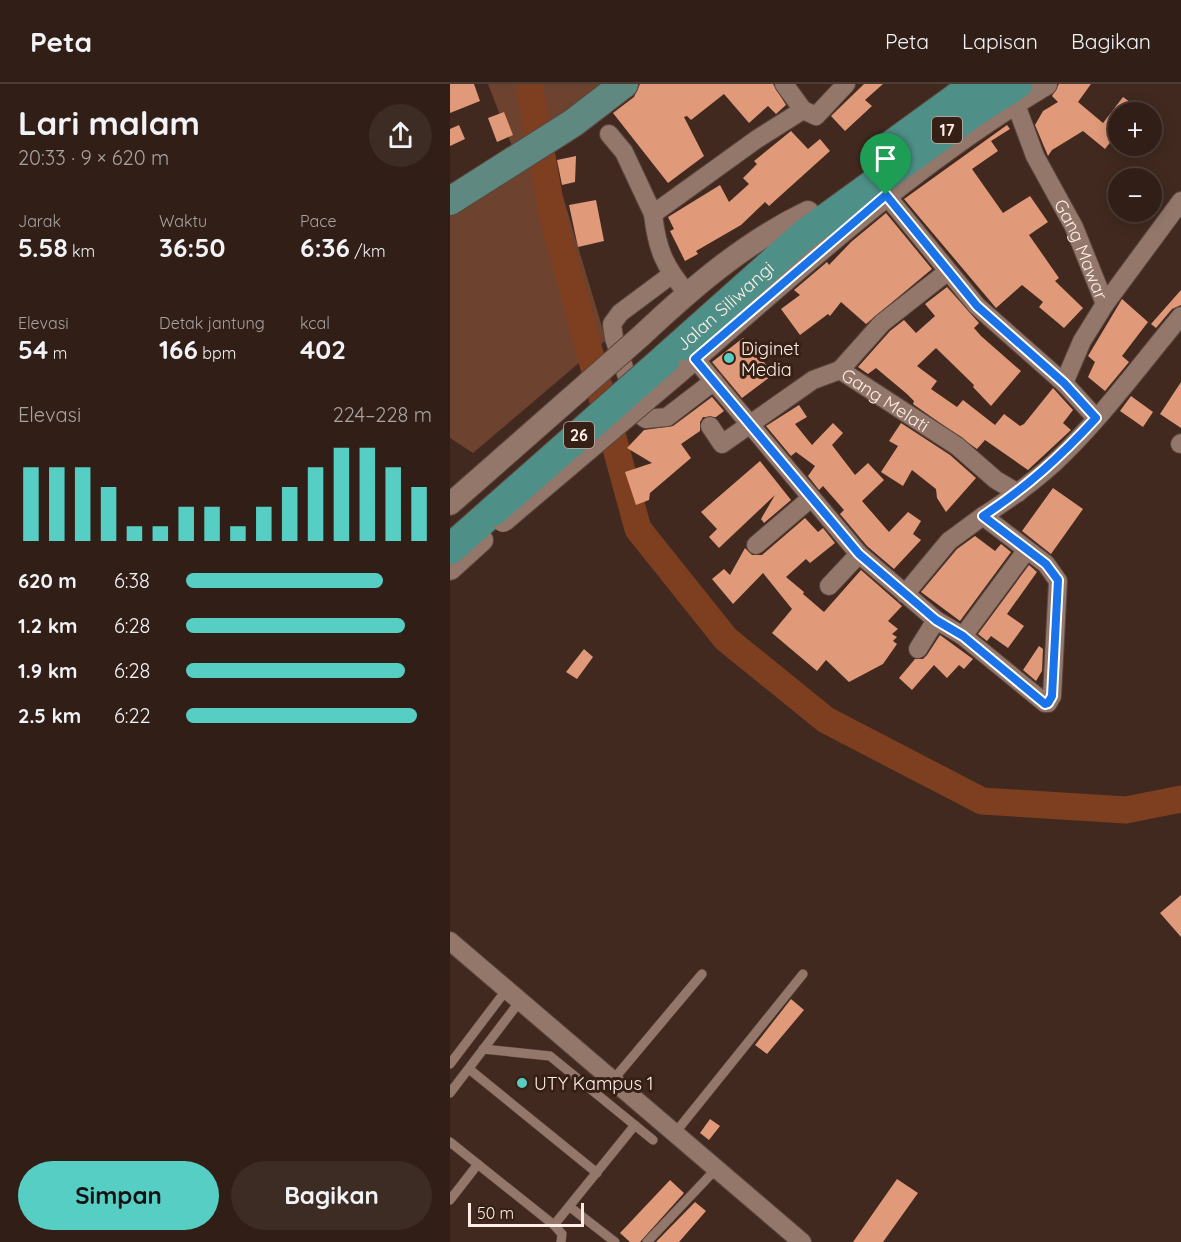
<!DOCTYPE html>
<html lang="id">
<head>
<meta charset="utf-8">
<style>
	body { margin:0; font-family:Quicksand,sans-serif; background:#3d2c24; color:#f1f3f6; height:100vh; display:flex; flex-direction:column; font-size:22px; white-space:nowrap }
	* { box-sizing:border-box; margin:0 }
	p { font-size:20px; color:#a8a2a1 }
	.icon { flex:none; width:33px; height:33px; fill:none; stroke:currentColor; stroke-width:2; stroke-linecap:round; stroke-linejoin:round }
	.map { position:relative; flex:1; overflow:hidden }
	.details { display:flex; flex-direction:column; background:#311f17; width:450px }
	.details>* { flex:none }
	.tools { position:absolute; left:658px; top:18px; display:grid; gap:12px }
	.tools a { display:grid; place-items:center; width:54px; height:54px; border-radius:50%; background:#311f17; box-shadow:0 3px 15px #0003,0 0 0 2px #4c3d36; font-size:30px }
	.scale { position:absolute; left:18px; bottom:15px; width:116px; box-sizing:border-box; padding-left:6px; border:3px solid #feeee7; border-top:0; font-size:16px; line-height:21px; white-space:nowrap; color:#feeee7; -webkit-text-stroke:4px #362015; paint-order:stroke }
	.pin { position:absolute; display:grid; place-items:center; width:51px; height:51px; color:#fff; margin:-62px -26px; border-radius:50% 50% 50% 0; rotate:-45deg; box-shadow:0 0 6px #0007 }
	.pin .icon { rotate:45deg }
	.round { display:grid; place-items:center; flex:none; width:63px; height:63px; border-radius:32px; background:#3d2c24 }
	.overview { display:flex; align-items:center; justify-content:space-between; height:102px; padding:0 18px }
	h1 { font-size:33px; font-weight:700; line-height:45px }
	.stats { display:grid; grid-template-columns:repeat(3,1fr); gap:9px; height:102px; padding:6px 18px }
	.stats div { display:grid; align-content:center }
	.stats b { font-size:26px; font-weight:700 }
	.stats small { font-size:16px; font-weight:400 }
	.stats p { font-size:16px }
	.chart { height:168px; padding:12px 18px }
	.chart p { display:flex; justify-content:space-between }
	.chart svg { width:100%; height:108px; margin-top:6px; stroke:#56cec4; stroke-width:6 }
	.cta { display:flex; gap:12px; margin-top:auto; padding:12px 18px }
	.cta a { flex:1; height:69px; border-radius:36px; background:#56cec4; color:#111; font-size:24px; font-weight:700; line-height:69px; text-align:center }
	.cta a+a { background:#3d2c24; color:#f1f3f6 }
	ul { padding:0 18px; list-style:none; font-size:20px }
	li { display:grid; grid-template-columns:96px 72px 1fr; align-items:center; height:45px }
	li i { height:15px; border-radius:8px; background:#56cec4 }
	header { display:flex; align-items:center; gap:36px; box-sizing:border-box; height:84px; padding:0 30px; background:#311f17; border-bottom:2px solid #4c3d36 }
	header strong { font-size:28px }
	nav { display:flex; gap:33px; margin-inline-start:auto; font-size:21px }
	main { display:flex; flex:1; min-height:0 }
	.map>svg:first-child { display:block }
</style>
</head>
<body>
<header>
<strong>Peta</strong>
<nav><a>Peta</a><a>Lapisan</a><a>Bagikan</a></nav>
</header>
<main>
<section class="details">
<div class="overview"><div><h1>Lari malam</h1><p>20:33 · 9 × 620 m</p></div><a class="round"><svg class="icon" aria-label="share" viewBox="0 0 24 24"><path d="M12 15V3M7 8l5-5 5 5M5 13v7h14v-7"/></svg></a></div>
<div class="stats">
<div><p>Jarak</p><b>5.58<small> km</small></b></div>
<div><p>Waktu</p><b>36:50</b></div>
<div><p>Pace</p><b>6:36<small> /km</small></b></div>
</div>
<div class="stats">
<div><p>Elevasi</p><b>54<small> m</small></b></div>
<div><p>Detak jantung</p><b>166<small> bpm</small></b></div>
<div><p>kcal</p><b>402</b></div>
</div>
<div class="chart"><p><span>Elevasi</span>224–228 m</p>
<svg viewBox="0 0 160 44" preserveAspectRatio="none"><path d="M5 44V14M15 44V14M25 44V14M35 44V22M45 44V38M55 44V38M65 44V30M75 44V30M85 44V38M95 44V30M105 44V22M115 44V14M125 44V6M135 44V6M145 44V14M155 44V22"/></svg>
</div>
<ul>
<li><b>620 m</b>6:38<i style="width:80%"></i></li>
<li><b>1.2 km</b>6:28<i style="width:89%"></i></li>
<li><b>1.9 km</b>6:28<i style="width:89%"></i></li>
<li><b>2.5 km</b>6:22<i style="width:94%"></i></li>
</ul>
<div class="cta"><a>Simpan</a><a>Bagikan</a></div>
</section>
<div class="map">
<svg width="731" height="1158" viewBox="0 0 731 1158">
	<rect width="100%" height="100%" fill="#41291f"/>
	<path fill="#6d4330" d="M38,0H151L96,43L62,62Z
		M96,56L156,256L23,369L0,354V116Z"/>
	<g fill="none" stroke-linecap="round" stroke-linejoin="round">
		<path stroke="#7d3f20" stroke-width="27" d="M79,0L103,134L188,445L276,555L376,636L532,717L676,726L731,715"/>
	</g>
	<path fill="#e09979" d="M0,0H24L30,17L0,29Z
		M190,0H323L336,21L326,30L318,22L299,39L274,10L241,36L237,32L234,33L254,72L218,99L163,29L184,13Z
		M414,0H433L415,16L422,22L395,47L381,32Z
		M609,0H641L628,18L653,39L673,13L694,28H669V47L655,65L633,47L602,66L598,72L585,41L593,27L608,18L602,12Z
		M54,28L63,51L47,58L38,34Z
		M9,41L15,55L0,62V45Z
		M557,41L560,45L541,57L548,67L522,85L553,129L580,112L598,138L579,151L609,194L605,197L633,224L614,244L589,223L593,218L572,201L546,224L454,115Z
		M341,47L358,65L370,55L380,67L319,122L315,118L291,141L246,167L248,170L235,177L220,147L224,145L218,133L270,101L279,118L299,100L293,94L307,80L304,77Z
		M126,72L125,98L112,101L107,76Z
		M146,116L154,157L128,163L119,121Z
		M436,129L482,185L416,240L391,218L380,232L378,230L350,251L331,225L350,211L344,206L377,178L379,181L401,158Z
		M497,203L529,239L524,244L531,252L571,287L541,322L523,303L524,301L486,264L467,282L487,297L481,305L507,323L513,316L545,341L554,330L570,342L574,340L603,304L623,326L613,339L621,346L578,386L535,356L527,365L463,320L464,317L457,310L426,284L418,290L408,283L440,247L454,236L466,249L485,232L475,220Z
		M731,206V221L722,225L706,244L701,240Z
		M672,215L698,238L672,272L679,278L655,307L638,293L645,278L638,272Z
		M293,254L324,290L292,314L262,278Z
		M731,298V344L710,330Z
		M681,312L703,328L693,343L670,327Z
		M262,313L274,327L266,333H253L250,338V347L231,360L241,374L200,409L199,416L186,421L175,388L202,379L177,364L194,346L223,342Z
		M349,321L357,333L345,340L362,361L383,339L393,349L382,361L405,391L418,379L434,396L412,417L439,448L458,428L471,437L463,450L471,456L444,485L417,462L390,430L394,426L373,402L369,406L358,392L365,382L346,368L341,372L316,342Z
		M451,339L500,371L526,394L496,428L487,414L486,405L462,386L453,402L431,388L448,362L439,357Z
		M310,377L341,416L314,439L311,435L325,411L269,464L259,453L267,445L251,428Z
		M603,404L633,425L601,470L572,447Z
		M355,434L368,448L373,444L385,459L360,479L356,475L336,493L354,508L353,510L374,528L411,486L452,522L438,537L448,545L442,550L447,553L443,557L447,560L433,580L399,598L376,576L367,587L322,549L342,525L313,489L283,520L262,495L274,485L280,491L295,464L302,471H312Z
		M525,452L545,467L551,460L561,468L510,537L471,508L507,465Z
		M579,481L587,488L557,530L574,542L558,564L541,552L537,557L528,550Z
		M490,551L523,575L514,585L509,581L497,594L484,581L462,606L449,594L465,575H473L477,571Z
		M589,562L593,565L592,587L586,597L573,586Z
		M134,565L143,573L127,595L116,588Z
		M731,811V853L710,829Z
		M341,915L354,926L317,970L305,961Z
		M260,1035L270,1042L259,1056L250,1049Z
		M447,1095L468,1109L433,1158H403Z
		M220,1096L234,1109L190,1158H180L170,1149Z
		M245,1118L256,1127L229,1158H206Z"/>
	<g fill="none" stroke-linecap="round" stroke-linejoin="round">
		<g stroke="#5b463e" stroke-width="10">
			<path id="service" d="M33,965L100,972L203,1056
				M0,980L57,905
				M19,985L147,1089
				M163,996L252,890
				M0,1009L70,917
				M225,1049L353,890
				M0,1058L104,1141L112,1150L111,1158
				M0,1116L28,1080
				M120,1123L165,1158
				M104,1141L185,1041
				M197,1158L266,1085"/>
		</g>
		<g stroke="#5b463e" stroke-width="20">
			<g id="minor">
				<path d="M334,0L353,26L366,32L396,0"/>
				<path id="s1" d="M565,18L585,72L624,143L655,220L632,257L614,299L646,334"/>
				<path d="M159,50L174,68L203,130"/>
				<path d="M436,111L527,222L614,299"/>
				<path id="s2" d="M497,188L432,239L390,286L507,362L546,396L568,409"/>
				<path d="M221,191L170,229L162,240L164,254L190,331L196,335L217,333L264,297"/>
				<path d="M237,209C214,182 207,165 203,130L307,55L353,26"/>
				<path d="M655,220L731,117"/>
				<path d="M245,275L409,470L486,536L513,552L595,619H598L602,612L608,497L596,480L533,432L499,457L455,510"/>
				<path d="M260,342L272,360L363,296L390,286"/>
				<path d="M730,360L731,359"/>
				<path d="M533,432C558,416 582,399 604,379C651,335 690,281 731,232"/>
				<path d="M306,461L361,414"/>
				<path d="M379,502L409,470"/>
				<path d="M513,552L576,467"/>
				<path d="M468,565L486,536"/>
				<path d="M0,857L352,1158"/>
			</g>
		</g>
		<g stroke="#5b463e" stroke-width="24">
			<path id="tertiary" d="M191,252C242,204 295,158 358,128
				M230,287C347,186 462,80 596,0
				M0,420L24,399
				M0,485L32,456"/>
		</g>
		<g stroke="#5b463e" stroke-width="30">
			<path id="primary" d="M0,117L123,39L174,0"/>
		</g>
		<g stroke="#5b463e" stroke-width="32">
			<g id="trunk">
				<path d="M427,72L526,0"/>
				<path id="s3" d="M215,275L355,150L519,31L567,0"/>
				<path d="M0,465L43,427"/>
			</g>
		</g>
		<use href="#service" stroke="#93776b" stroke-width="9"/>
		<use href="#minor" stroke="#93776b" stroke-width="18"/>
		<use href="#tertiary" stroke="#93776b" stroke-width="22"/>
		<use href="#primary" stroke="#5f8980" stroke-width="28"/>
		<use href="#trunk" stroke="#4e8f87" stroke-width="30"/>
		<g stroke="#5b463e" stroke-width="24" stroke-linecap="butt">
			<path id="tertiary-bridge" d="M24,399L191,252
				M53,437L230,287"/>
		</g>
		<g stroke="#5b463e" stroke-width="32" stroke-linecap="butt">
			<path id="trunk-bridge" d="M43,427L215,275"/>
		</g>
		<use href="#tertiary-bridge" stroke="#93776b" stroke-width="22"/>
		<use href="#trunk-bridge" stroke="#4e8f87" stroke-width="30"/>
	</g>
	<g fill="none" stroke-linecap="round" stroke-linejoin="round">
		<g stroke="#fff" stroke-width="12">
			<path id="route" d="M436,111L527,222L614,299L646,334C610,373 577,403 533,432L596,480L608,496L602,612L598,619L595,620L513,552L486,536L409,470L245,275Z"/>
		</g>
		<use href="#route" stroke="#1a73e8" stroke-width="8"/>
	</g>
	<g fill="#56cec4" stroke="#362015" stroke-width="2">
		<circle cx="279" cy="274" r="6"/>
		<circle cx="72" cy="999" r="6"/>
	</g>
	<g text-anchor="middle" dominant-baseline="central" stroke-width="6" stroke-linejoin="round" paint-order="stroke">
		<g fill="#362015" stroke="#c2b0a8" stroke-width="1.5">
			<rect x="482" y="33" width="30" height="26" rx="4.5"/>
			<rect x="114" y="338" width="30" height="26" rx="4.5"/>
		</g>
		<g font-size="16" font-weight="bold" fill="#feeee7">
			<text x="497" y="46">17</text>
			<text x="129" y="351">26</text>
		</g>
		<g font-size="18" fill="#feeee7" stroke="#362015">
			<text stroke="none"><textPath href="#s1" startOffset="162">Gang Mawar</textPath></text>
			<text stroke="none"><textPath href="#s3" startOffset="80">Jalan Siliwangi</textPath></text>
			<text stroke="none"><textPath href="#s2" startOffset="200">Gang Melati</textPath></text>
		</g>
		<g font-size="18" fill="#feeee7" stroke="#362015" text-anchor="start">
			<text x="291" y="264">Diginet<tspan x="291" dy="21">Media</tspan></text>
			<text x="84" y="999">UTY Kampus 1</text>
		</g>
	</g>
</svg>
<div class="tools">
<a>+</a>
<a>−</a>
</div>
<div class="scale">50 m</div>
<div class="pin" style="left:436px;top:111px;background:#1e9e55"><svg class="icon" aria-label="arrive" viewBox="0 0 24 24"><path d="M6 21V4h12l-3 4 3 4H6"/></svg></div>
</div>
</main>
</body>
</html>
